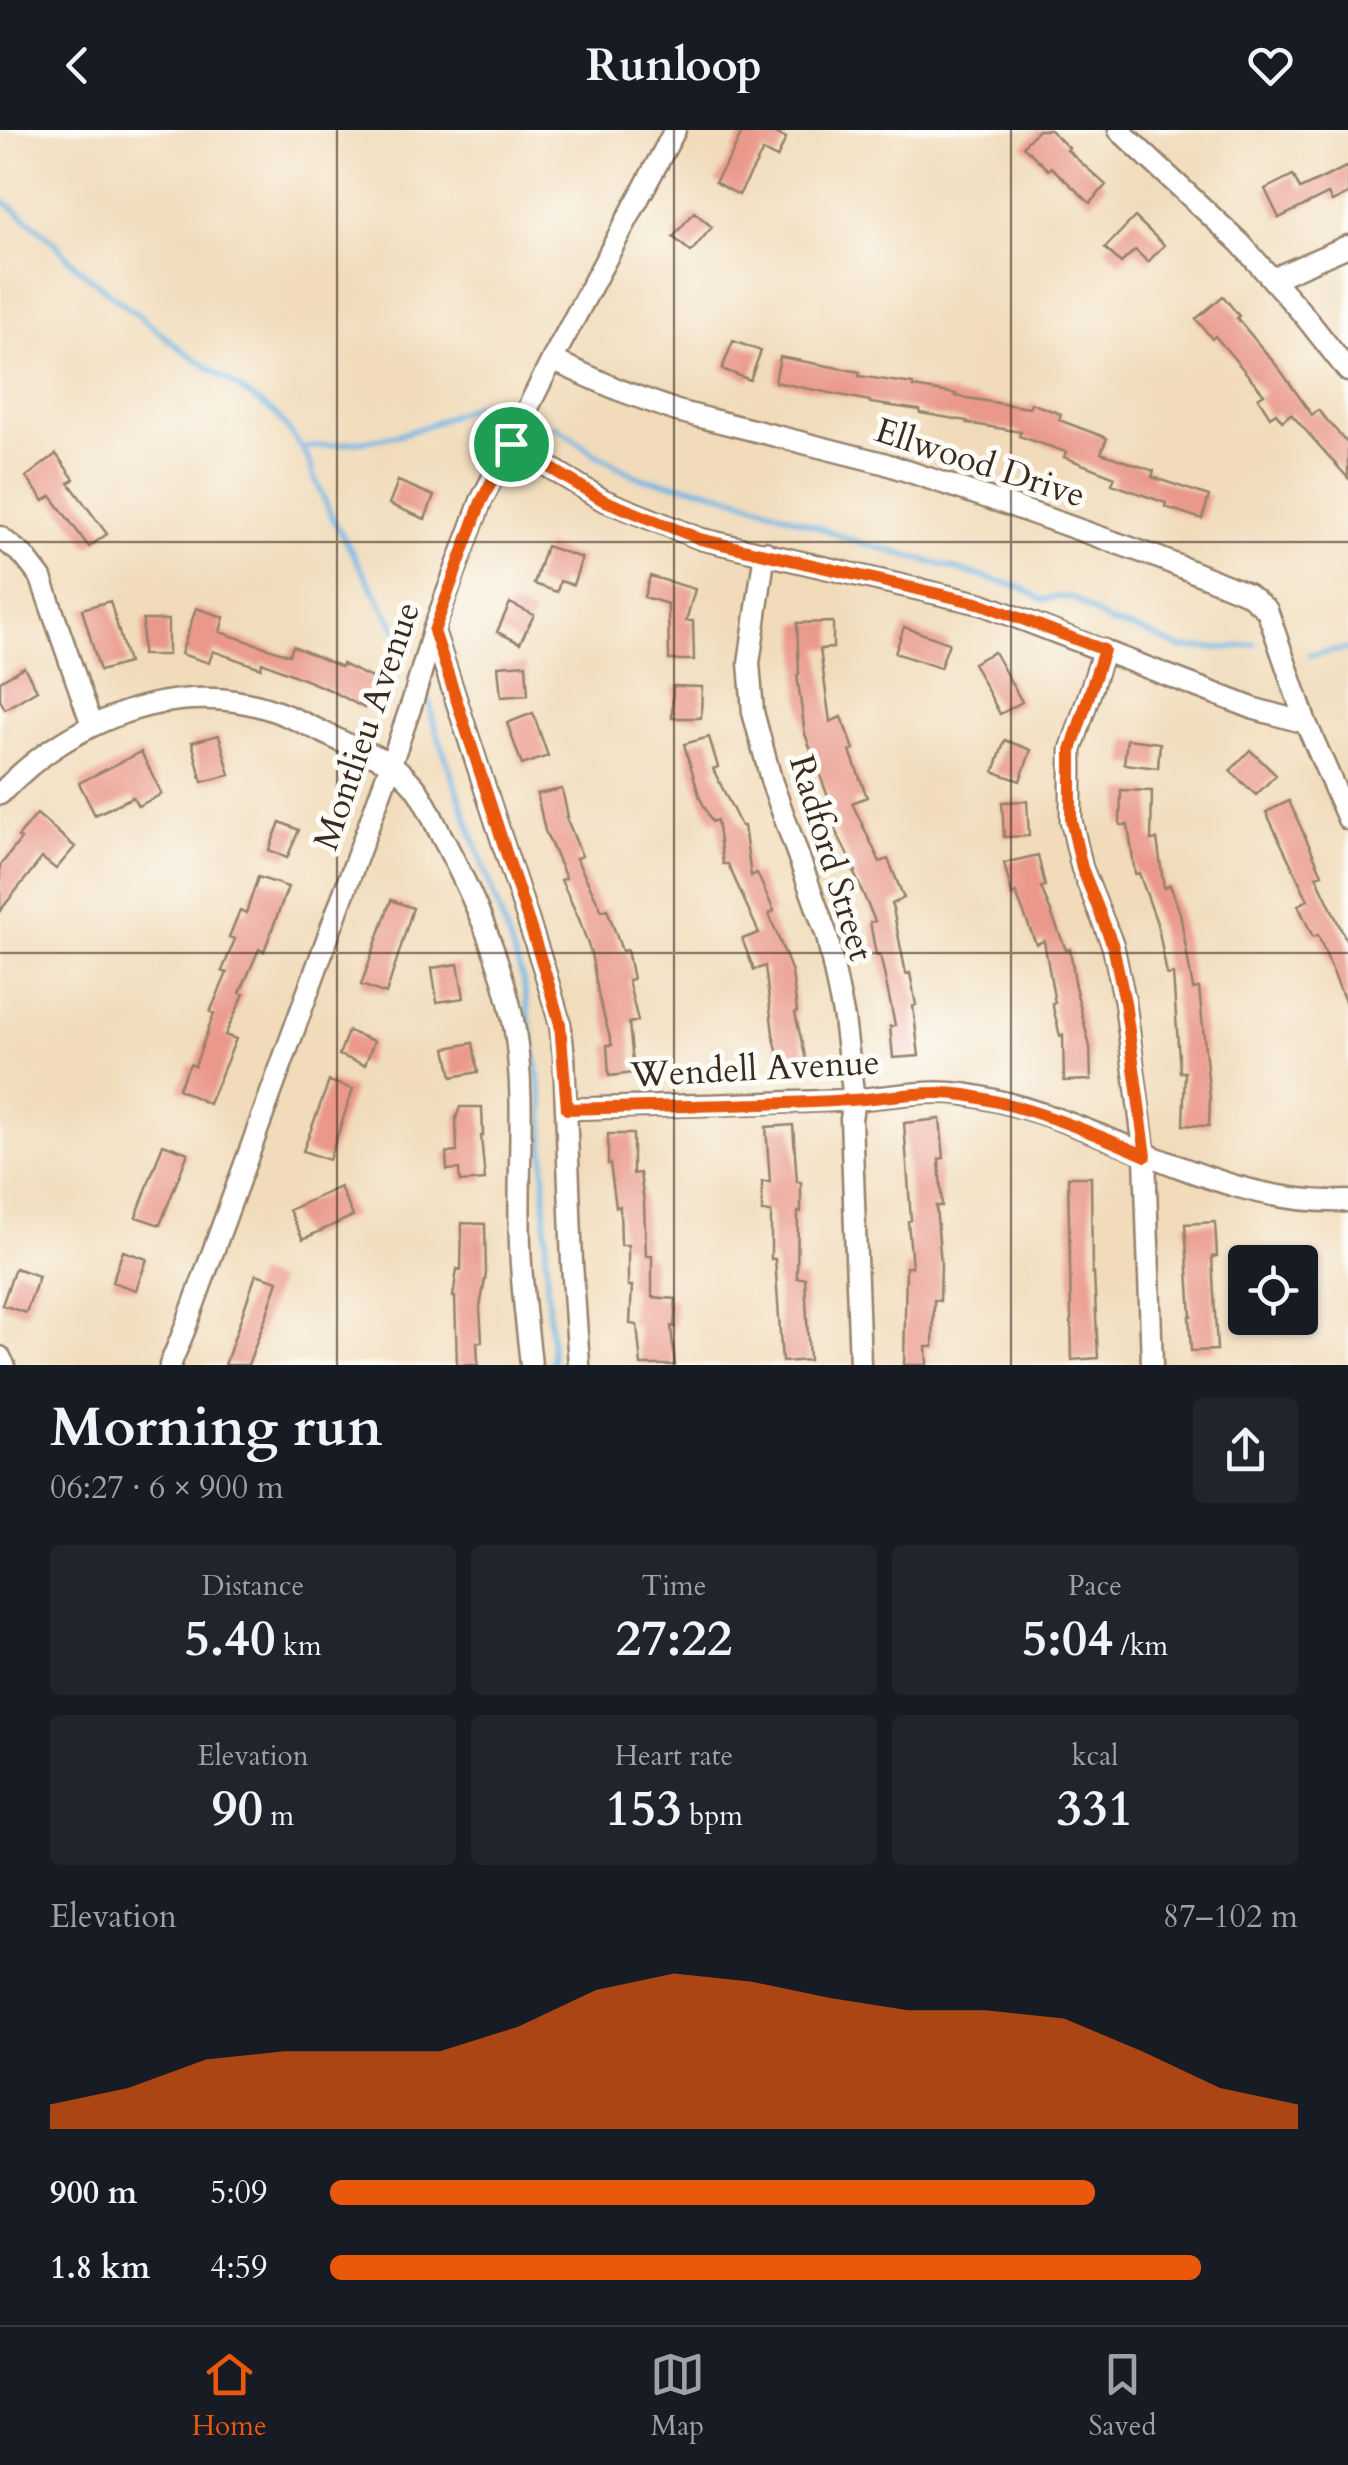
<!DOCTYPE html>
<html lang="en">
<head>
<meta charset="utf-8">
<style>
	body { margin:0; font-family:Cardo,serif; background:#20242c; color:#f1f3f6; height:100vh; display:flex; flex-direction:column; font-size:38px; white-space:nowrap }
	* { box-sizing:border-box; margin:0 }
	p { font-size:32px; color:#9ea1a6 }
	.icon { flex:none; width:55px; height:55px; fill:none; stroke:currentColor; stroke-width:2; stroke-linecap:round; stroke-linejoin:round }
	.map { position:relative; height:1235px; overflow:hidden }
	.side { display:flex; flex-direction:column; background:#171b24; flex:1 }
	.side>* { flex:none }
	.controls { position:absolute; left:1228px; top:1115px; display:grid; gap:20px }
	.controls a { display:grid; place-items:center; width:90px; height:90px; border-radius:10px; background:#171b24; box-shadow:0 2px 8px #0004; font-size:50px }
	.pin { position:absolute; display:grid; place-items:center; width:85px; height:85px; color:#fff; margin:-42px; border:5px solid #fff; border-radius:50%; box-shadow:0 2px 10px #0007 }
	.round { display:grid; place-items:center; flex:none; width:105px; height:105px; border-radius:10px; background:#20242c }
	.overview { display:flex; align-items:center; justify-content:space-between; height:170px; padding:0 50px }
	h1 { font-size:55px; font-weight:700; line-height:75px }
	.figures { display:grid; grid-template-columns:repeat(3,1fr); gap:15px; height:170px; padding:10px 50px }
	.figures div { display:grid; align-content:center; border-radius:10px; background:#20242c; text-align:center }
	.figures b { font-size:50px; font-weight:700 }
	.figures small { font-size:28px; font-weight:400 }
	.figures p { font-size:28px }
	.chart { height:280px; padding:20px 50px }
	.chart p { display:flex; justify-content:space-between }
	.chart svg { width:100%; height:180px; margin-top:10px; fill:#ea580c; opacity:.7 }
	ul { padding:0 50px; list-style:none; font-size:32px }
	li { display:grid; grid-template-columns:160px 120px 1fr; align-items:center; height:75px }
	li i { height:25px; border-radius:12px; background:#ea580c }
	header { display:flex; justify-content:space-between; align-items:center; height:130px; padding:0 50px; background:#171b24; font-size:45px; font-weight:700 }
	.tabs { display:flex; justify-content:space-around; align-items:center; height:140px; border-top:2px solid #363941; background:#171b24; font-size:28px; color:#9ea1a6 }
	.tabs a { display:grid; justify-items:center; gap:5px }
	.tabs .active { color:#ea580c }
	.map>svg:first-child { display:block }
</style>
</head>
<body>
<header><svg class="icon" aria-label="back" viewBox="0 0 24 24"><path d="M15 5l-7 7 7 7"/></svg>Runloop<svg class="icon" aria-label="heart" viewBox="0 0 24 24"><path d="M12 20l-8-8c-3-5 5-10 8-4 3-6 11-1 8 4z"/></svg></header>
<div class="map">
<svg width="1348" height="1235" viewBox="0 0 1348 1235">
	<rect width="100%" height="100%" fill="#fdfcf7"/>
	<filter id="ink" filterUnits="userSpaceOnUse"><feTurbulence type="fractalNoise" baseFrequency=".01" numOctaves="2"/><feDisplacementMap in="SourceGraphic" scale="20" xChannelSelector="R" yChannelSelector="G"/><feConvolveMatrix kernelMatrix="1 2 1 2 8 2 1 2 1" color-interpolation-filters="sRGB"/></filter>
	<filter id="wash" filterUnits="userSpaceOnUse"><feTurbulence type="fractalNoise" baseFrequency=".0048" numOctaves="4" result="noise"/><feDisplacementMap in="SourceGraphic" scale="40" xChannelSelector="R" yChannelSelector="G"/><feGaussianBlur stdDeviation="2.25" result="paint"/><feColorMatrix in="noise" values="0 0 0 0 0 0 0 0 0 0 0 0 0 0 0 0 0 1.4 0 .05"/><feComposite in="paint" operator="in"/></filter>
	<g filter="url(#wash)">
		<rect width="100%" height="100%" fill="#f1dbba"/>
		<g fill="none" stroke-linecap="round" stroke-linejoin="round">
			<path stroke="#6bb4e3" stroke-width="5" d="M0,68L47,105L77,137L112,165L177,216L276,284L302,318L310,333L314,347L334,391L407,518
				M554,295L597,325L640,348L709,360L765,377L848,409L1023,458L1042,470L1057,467L1073,468L1108,492L1142,501L1181,518H1228L1255,514
				M302,318C341,314 381,311 418,299C444,291 465,276 491,272
				M1309,525L1348,519
				M430,572L433,591L523,850L543,975L547,1157L553,1235"/>
		</g>
		<g id="blocks">
			<path fill="#ea988a" d="M743,0H768L786,8L777,28L763,21L739,65L715,52L731,26Z
				M1038,0H1050L1069,18L1067,20L1106,55L1090,73L1051,37L1048,40L1023,16Z
				M1348,36V64L1332,72L1328,64L1279,88L1265,59L1293,45L1300,59Z
				M694,82L712,97L691,122L673,107Z
				M1135,87L1164,115L1148,132L1135,120L1121,133L1105,118Z
				M1223,166L1239,186L1237,188L1281,241L1312,285L1318,280L1348,314V348L1291,284L1282,291L1276,283L1270,287L1258,268L1264,264L1215,206L1212,209L1196,189Z
				M733,211L761,221L750,250L722,239Z
				M780,227L860,242L859,246L913,254V257L956,264L955,266L1029,278L1031,273L1061,284L1059,290L1107,308L1101,323L1154,341L1152,347L1209,366L1202,389L1165,377L1166,373L1112,354L1115,347L1064,327L1066,322L1019,306L1021,302L967,293V291L920,283V280L870,273V271L775,252Z
				M56,324L74,349L69,353L107,404L89,417L51,366L44,371L26,347Z
				M398,351L434,366L425,389L389,374Z
				M546,416L582,428L573,455L560,451L557,462L534,454Z
				M650,446L695,459L686,491H693L694,530H669L668,474L644,467Z
				M110,471L128,533L100,541L82,479Z
				M510,473L534,485L520,513L497,502Z
				M196,478L224,487L220,502L289,525L293,516L341,537L342,534L376,550L364,578L330,560L262,532L261,538L213,521L209,533L181,524Z
				M143,490H168V525H142Z
				M833,492V518L820,519L830,592L841,587L854,619L850,621L867,667L852,673L880,732L888,729L904,768L892,774L906,844L910,843L916,875L913,876L919,926L893,928L890,896L895,895L880,824L876,825L870,792L875,791L854,743L856,742L835,699L839,697L805,604L797,545L799,544L797,493Z
				M904,497L949,513L940,538L895,523Z
				M994,522L1022,572L1000,584L973,533Z
				M526,534L528,565L501,567L498,536Z
				M24,537L37,560L5,579L0,570V551Z
				M673,556L702,557L701,588H672Z
				M533,583L548,626L522,635L507,593Z
				M219,605L230,645L202,652L192,612Z
				M709,607L718,637L713,639L741,696H744L751,746L757,743L774,781L769,784L792,842L797,882L795,883L806,930L781,936L773,904L765,836L754,840L742,809L759,803L728,734H723L717,690L712,692L700,668L684,614Z
				M1127,609L1160,613L1158,638L1124,634Z
				M1005,610L1031,620L1020,651L994,642Z
				M1250,620L1276,645L1256,665L1230,641Z
				M141,622L162,664L138,676L133,667L95,685L79,653Z
				M562,659L568,687H566L582,726L576,728L602,781L607,779L622,821L627,820L633,849L628,850L638,891L629,893L634,943L609,946L607,915H612L599,868L591,823L579,789L561,750L566,748L545,701L537,664Z
				M1121,660L1152,661L1151,710L1157,709L1164,758L1170,755L1180,783L1193,859L1199,858L1210,969L1209,996L1183,995L1185,942H1180L1173,844L1167,845L1158,796L1139,743L1135,744L1128,695H1120Z
				M1027,671L1029,706L1004,707L1002,672Z
				M1289,671L1322,744L1316,746L1348,814V879L1318,805L1313,807L1298,775L1308,770L1266,682Z
				M37,684L75,717L56,739L42,728L0,781V736L21,709L18,707Z
				M280,692L299,700L287,728L269,720Z
				M1038,725L1045,756L1041,757L1066,820L1070,819L1075,852H1074L1090,917L1091,950L1064,951L1063,905L1060,906L1052,873H1055L1044,811L1036,814L1016,763L1012,765L1004,733Z
				M258,747L288,757L264,821L259,819L240,863L244,864L225,905L236,909L209,974L178,959L190,934L195,936L214,883L210,882L227,843L222,841L235,809L229,807L240,780L246,783Z
				M391,770L413,778L386,864L361,855Z
				M458,834L464,868L437,872L432,838Z
				M348,901L374,911L365,935L339,925Z
				M473,913L478,942L452,947L446,918Z
				M329,951L353,959L329,1030L303,1021Z
				M460,977H482L483,1006H481L485,1050L460,1052L459,1039L447,1040L446,1023L457,1022L456,988Z
				M940,989L944,1028L939,1029L942,1076H936L941,1135L940,1171L934,1170L933,1217H926L927,1235H904L906,1137H912L908,1091L911,1090L904,993Z
				M793,995L797,1052H801V1082H798L797,1148H805L809,1230L782,1232L775,1129H771V1082H762V1052H770L766,997Z
				M608,1004H633V1044L640,1043L644,1072L646,1126H652V1167L676,1169L674,1197L671,1196L675,1235H641L637,1195L630,1194L632,1156H628V1115H621L620,1076L616,1077L610,1034H608Z
				M163,1014L188,1023L160,1095L136,1087Z
				M1068,1047H1091L1092,1143H1094L1098,1228L1072,1230Z
				M340,1057L353,1086L303,1109L289,1080Z
				M1215,1092L1217,1126L1212,1127L1217,1220L1191,1221L1189,1186H1191L1185,1094Z
				M462,1093L485,1094L486,1144L480,1177L482,1212H477L478,1235H457L455,1167H453L457,1139L461,1140Z
				M123,1121L147,1129L136,1160L112,1152Z
				M15,1138L39,1146L26,1183L2,1175Z
				M256,1144L278,1151L268,1181L248,1235H225Z"/>
		</g>
	</g>
	<g filter="url(#ink)">
		<use href="#blocks" fill-opacity="0" stroke="#96826c" stroke-width="2.5"/>
		<g fill="none" stroke-linecap="round" stroke-linejoin="round">
			<g stroke="#96826c" stroke-width="25">
				<path id="minor" d="M1119,0L1240,113L1303,184L1348,241
					M1272,149L1348,116
					M552,230L619,260L677,281L883,333L1009,375L1159,428L1248,464L1267,480L1306,593
					M511,314L603,370L701,409L982,474L1255,579L1306,593L1348,689
					M0,407L24,426L41,448L92,595
					M765,422L749,533L753,582L772,653L827,806L844,889L854,970L851,989L860,1235
					M434,502L545,842L560,894L564,926L572,1133L579,1235
					M1104,520L1071,620V690L1082,738L1113,816L1125,872L1145,1026L1152,1235
					M0,664C61,599 155,555 246,573C283,580 317,600 351,616C364,622 381,627 392,635C400,641 408,649 414,656C425,669 432,688 440,703C473,765 503,831 515,901C526,972 517,1043 520,1114C521,1154 527,1195 531,1235
					M567,979C661,976 755,974 848,970C887,968 923,959 962,964C1095,983 1210,1077 1348,1071
					M0,1227L4,1235
					M170,1235L184,1201L391,634L413,570L433,501L481,371L552,230L675,0"/>
			</g>
			<use href="#minor" stroke="#fff" stroke-width="20"/>
		</g>
	</g>
	<g fill="none" stroke-linecap="round" stroke-linejoin="round" filter="url(#ink)">
		<g stroke="#fff" stroke-width="20">
			<path id="route" d="M511,314L603,370L700,409L982,474L1104,520L1071,620V690L1082,738L1113,816L1125,872L1146,1026C1087,1000 1028,976 965,965C926,959 889,968 850,970C756,976 661,976 567,979L560,894L545,842L434,501L481,372Z"/>
		</g>
		<use href="#route" stroke="#ea580c" stroke-width="12"/>
	</g>
	<path fill="none" stroke="#3b2a1e" stroke-width="2.5" stroke-opacity="0.55" d="M337,0V1235M674,0V1235M1011,0V1235M0,412H1348M0,823H1348"/>
	<g text-anchor="middle" dominant-baseline="central" stroke-width="10" stroke-linejoin="round" paint-order="stroke">
		<g font-size="35" fill="#3b2a1e" stroke="#fdfcf7">
			<text transform="translate(980 333) rotate(18)">Ellwood Drive</text>
			<text transform="translate(367 596) rotate(-71)">Montlieu Avenue</text>
			<text transform="translate(831 728) rotate(73)">Radford Street</text>
			<text transform="translate(755 939) rotate(-3)">Wendell Avenue</text>
		</g>
	</g>
</svg>
<div class="controls">
<a><svg class="icon" aria-label="locate" viewBox="0 0 24 24"><circle cx="12" cy="12" r="6"/><path d="M12 2v4M12 18v4M2 12h4M18 12h4"/></svg></a>
</div>
<div class="pin" style="left:511px;top:314px;background:#1e9e55"><svg class="icon" aria-label="arrive" viewBox="0 0 24 24"><path d="M6 21V4h12l-3 4 3 4H6"/></svg></div>
</div>
<section class="side">
<div class="overview"><div><h1>Morning run</h1><p>06:27 · 6 × 900 m</p></div><a class="round"><svg class="icon" aria-label="share" viewBox="0 0 24 24"><path d="M12 15V3M7 8l5-5 5 5M5 13v7h14v-7"/></svg></a></div>
<div class="figures">
<div><p>Distance</p><b>5.40<small> km</small></b></div>
<div><p>Time</p><b>27:22</b></div>
<div><p>Pace</p><b>5:04<small> /km</small></b></div>
</div>
<div class="figures">
<div><p>Elevation</p><b>90<small> m</small></b></div>
<div><p>Heart rate</p><b>153<small> bpm</small></b></div>
<div><p>kcal</p><b>331</b></div>
</div>
<div class="chart"><p><span>Elevation</span>87–102 m</p>
<svg viewBox="0 0 160 44" preserveAspectRatio="none"><path d="M0 44V38L10 34L20 27L30 25L40 25L50 25L60 19L70 10L80 6L90 8L100 12L110 15L120 15L130 17L140 25L150 34L160 38V44z"/></svg>
</div>
<ul>
<li><b>900 m</b>5:09<i style="width:79%"></i></li>
<li><b>1.8 km</b>4:59<i style="width:90%"></i></li>
</ul>
</section>
<nav class="tabs">
<a class="active"><svg class="icon" aria-label="home" viewBox="0 0 24 24"><path d="M3 11l9-7 9 7M6 9v11h12V9"/></svg>Home</a>
<a><svg class="icon" aria-label="map" viewBox="0 0 24 24"><path d="M3 6l6-2 6 2 6-2v14l-6 2-6-2-6 2zM9 4v14M15 6v14"/></svg>Map</a>
<a><svg class="icon" aria-label="saved" viewBox="0 0 24 24"><path d="M7 4h10v16l-5-4-5 4z"/></svg>Saved</a>
</nav>
</body>
</html>
